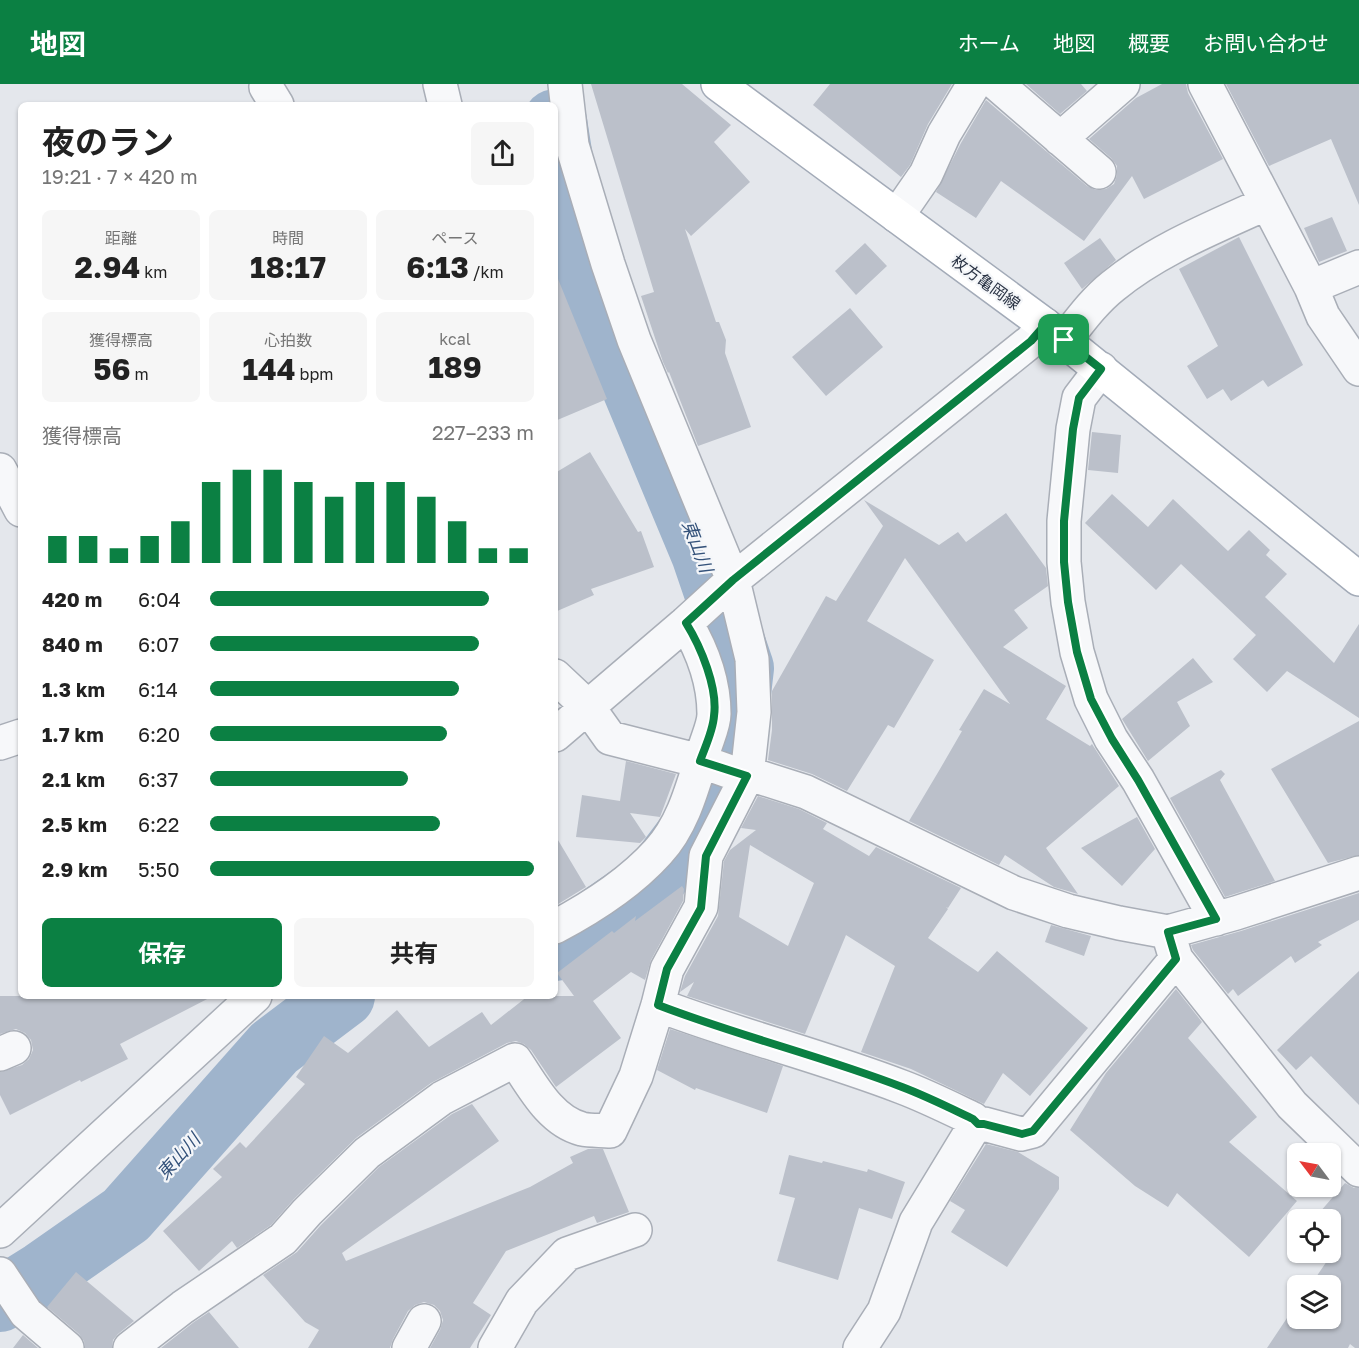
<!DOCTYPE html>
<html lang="ja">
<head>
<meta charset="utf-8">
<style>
	body { margin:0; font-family:"Golos Text","Noto Sans JP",sans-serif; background:#f6f6f6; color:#222; height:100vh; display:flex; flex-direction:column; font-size:22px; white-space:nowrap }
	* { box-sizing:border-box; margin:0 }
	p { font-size:20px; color:#767676 }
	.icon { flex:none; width:33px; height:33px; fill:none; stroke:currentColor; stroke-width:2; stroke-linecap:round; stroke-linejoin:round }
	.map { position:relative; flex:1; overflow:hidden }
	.side { position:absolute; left:18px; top:18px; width:540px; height:897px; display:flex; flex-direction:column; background:#fff; border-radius:9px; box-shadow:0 2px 4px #0004 }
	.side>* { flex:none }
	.needle { width:39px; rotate:302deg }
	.controls { position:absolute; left:1287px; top:1059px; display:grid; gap:12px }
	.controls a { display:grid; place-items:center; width:54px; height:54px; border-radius:9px; background:#fff; box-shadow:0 2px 4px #0004; font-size:30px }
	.pin { position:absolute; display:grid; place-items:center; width:51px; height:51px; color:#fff; margin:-26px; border-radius:12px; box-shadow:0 3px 9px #0006 }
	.round { display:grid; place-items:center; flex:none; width:63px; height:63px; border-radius:9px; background:#f6f6f6 }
	.headline { display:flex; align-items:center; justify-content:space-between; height:102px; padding:0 24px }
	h1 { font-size:33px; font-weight:700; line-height:45px }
	.metrics { display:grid; grid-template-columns:repeat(3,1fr); gap:9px; height:102px; padding:6px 24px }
	.metrics div { display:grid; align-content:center; border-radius:9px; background:#f6f6f6; text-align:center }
	.metrics b { font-size:30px; font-weight:700 }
	.metrics small { font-size:16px; font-weight:400 }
	.metrics p { font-size:16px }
	.chart { height:168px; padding:12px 24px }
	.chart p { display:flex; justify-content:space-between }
	.chart svg { width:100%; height:108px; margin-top:6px; stroke:#0b8043; stroke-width:6 }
	.cta { display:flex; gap:12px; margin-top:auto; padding:12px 24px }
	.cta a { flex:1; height:69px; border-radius:9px; background:#0b8043; color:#fff; font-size:24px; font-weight:700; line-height:69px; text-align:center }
	.cta a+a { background:#f6f6f6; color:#222 }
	ul { padding:0 24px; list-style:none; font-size:20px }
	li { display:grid; grid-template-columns:96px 72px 1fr; align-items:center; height:45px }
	li i { height:15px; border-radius:8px; background:#0b8043 }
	header { display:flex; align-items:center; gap:36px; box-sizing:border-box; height:84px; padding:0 30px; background:#0b8043; color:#fff }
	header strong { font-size:28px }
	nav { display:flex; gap:33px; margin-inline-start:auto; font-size:21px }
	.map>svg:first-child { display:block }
</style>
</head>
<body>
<header>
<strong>地図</strong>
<nav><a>ホーム</a><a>地図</a><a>概要</a><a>お問い合わせ</a></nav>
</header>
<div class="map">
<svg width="1359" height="1264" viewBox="0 0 1359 1264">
	<rect width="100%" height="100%" fill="#e4e7ec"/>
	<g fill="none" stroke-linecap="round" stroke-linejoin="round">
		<path stroke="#9fb4cc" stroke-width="64" d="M555,37L565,100L593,206L703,470L742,584L733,660L706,727L654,796L555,865
			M0,1216L43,1189L126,1131L274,964L343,912"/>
	</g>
	<path fill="#bbc0ca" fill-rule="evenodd" d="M591,0H682L731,41L714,58L750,98L691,152L685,145L716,238H719L726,256L725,269L751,343L698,362L669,288L668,289L663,278L641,212L654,208Z
		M830,0H952L928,40L910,81L901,93L813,21Z
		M1026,0H1081L1087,7L1060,30Z
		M1162,0H1186L1188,9L1223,75L1144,115L1132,92L1084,157L1001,97L976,134L936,108L961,59L986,16L1087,102L1096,106L1106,105L1114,100L1117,91V82L1111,74L1089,55L1136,14Z
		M1226,0H1359V121L1331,55L1269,82Z
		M1332,133L1347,167L1319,178L1304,144Z
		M1239,153L1303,281L1268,303L1263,296L1231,317L1223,305L1207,315L1187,282L1218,262L1179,185Z
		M1100,154L1116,176L1082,205L1064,179Z
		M865,159L887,182L856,211L835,187Z
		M556,190L607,315L555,337V191Z
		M850,224L883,263L826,312L792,273Z
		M1092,348L1121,351L1118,389L1088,386Z
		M590,368L638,448L641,447L654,483L591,505L594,511L555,528V389Z
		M1112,410L1148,443L1173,415L1228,467L1249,446L1270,466L1266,471L1287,490L1265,513L1334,579L1359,540V634L1287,587L1267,608L1233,575L1256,551L1181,480L1156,506L1085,439Z
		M864,416L939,461L958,448L966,458L1006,429L1046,484L1048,502L1014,526L1028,544L1003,563L1066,602L1046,635L1090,662L1092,660L1119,702L1046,764L1078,810L1054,803L1005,771L999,781L909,737L940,685L962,647L959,646L984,605L1010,620L905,474L867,537L934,576L894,644L888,641L847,707L812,690L768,676L772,646V607L826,512L836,517L883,442Z
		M1193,574L1213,598L1177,618L1190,642L1148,677L1122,635Z
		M1359,637V771L1328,779L1271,685Z
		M626,677L676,690L660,733L630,729L646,753L640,759L576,753L582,711L620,717Z
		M1221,686L1225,690L1220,696L1275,797L1225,813L1170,714Z
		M758,712L799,725L827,739L823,745L869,772L876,763L961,804L948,824L946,823L948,825L928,854L978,888L997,867L1088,944L1030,1012L1003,989L984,1020L911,985L861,968L895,882L846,851L805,950L687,912L694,898L680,908L685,892L718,832L724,777L730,766L756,746L741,744ZM750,761L814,799L788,862L739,833Z
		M1137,733L1155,765L1122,802L1081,764Z
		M555,751L586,803L555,822Z
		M682,802L684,805L683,817L651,876L645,896L631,888L593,917L621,954L556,1003L531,966L524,960L516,957L507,959L431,999L356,1054L294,1115L271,1141L237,1164L232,1157L199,1187L163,1147L222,1093L213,1085L240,1058L246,1064L305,1000L296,993L324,952L348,969L397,926L429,963L482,928L491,941L528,912H574L557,889L612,847L614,849L636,832L635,837Z
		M1359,809V836L1318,858L1322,861L1295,879L1291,872L1238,912L1233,905L1228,910L1193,866L1191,861L1241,847Z
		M1051,841L1091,852L1084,872L1045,858Z
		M1359,887V1021L1311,972L1296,986L1277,966Z
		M1176,905L1202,938L1188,954L1257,1033L1229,1058L1297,1117L1249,1173L1177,1109L1168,1123L1135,1102L1070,1046L1106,989Z
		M0,912H213L120,960L128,975L81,998L80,996L10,1031L0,1011V988L22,981L29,975L33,966L31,956L25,949L16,945L0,950Z
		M670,945L783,982L767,1029L696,1004L695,1006L657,986Z
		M472,1020L499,1057L342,1169L346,1177L530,1103L573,1079L570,1073L588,1065H603L629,1128L597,1139L594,1132L506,1167L473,1219L491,1231L470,1264H430L440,1246L443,1236L440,1227L434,1221L424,1218L415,1221L408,1227L393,1255L390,1264H308L319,1246L305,1238L263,1191L297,1168L321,1141L379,1083L452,1030Z
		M986,1060L1018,1068L1059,1093V1105L1007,1183L951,1148L965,1126L950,1117Z
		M789,1071L822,1079L823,1077L867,1088L868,1085L905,1098L892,1135L859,1124L838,1196L777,1177L795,1114L779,1110Z
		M1345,1099L1354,1104H1359V1264H1355L1350,1260L1348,1264H1267L1287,1234H1330V1202H1310L1329,1174L1322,1168H1330V1136H1313Z
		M76,1188L134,1237L118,1250L113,1256L112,1264H85L84,1257L79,1250L47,1223Z
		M209,1228L239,1264H161L194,1238Z
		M23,1251L38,1264H13Z"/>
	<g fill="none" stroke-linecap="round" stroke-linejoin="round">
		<g stroke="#a9aeb7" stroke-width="36">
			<path id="minor" d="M267,0L266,3L277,21
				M440,0L445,21
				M997,0L1099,88
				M1205,0L1311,203L1323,232L1359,285
				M1060,55L1123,0
				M897,132L926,90L944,50L974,0
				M1311,203L1359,183
				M1064,257C1079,238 1094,217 1113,202C1158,165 1215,143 1267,119
				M1101,285L1079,314L1073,345L1064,437V478L1068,518L1077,568L1091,615L1111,655L1138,696L1216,835
				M0,386L21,426
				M555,592L588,623L610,654L700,677L739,691L759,693L806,708L1014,809L1068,827L1119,839L1168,848L1236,829L1359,789
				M555,651L686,539L733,496L1031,257L1045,241
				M0,659L21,652
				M555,843C591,824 630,799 658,768C685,739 694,697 706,660C709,651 714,639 714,630C714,598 702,566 686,539
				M1170,855L1176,875L1292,1021L1359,1086
				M658,921C739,952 822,972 902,1003C926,1012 950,1024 973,1035L978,1040
				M0,970L14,964
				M0,1147L255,912
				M0,1190L26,1229L67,1264
				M130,1264L183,1223L283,1155L307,1128L367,1069L442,1014L515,976C532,1001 550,1037 582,1045C591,1047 601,1046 610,1047L636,992L658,921L667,885L701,823L706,772L747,692L754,628L752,575L733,496L634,256L608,180L572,61L565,0
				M409,1264L424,1237
				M495,1264L522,1217L567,1170L635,1146
				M860,1264L884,1227L916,1138L972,1046L978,1040H984L1021,1050L1033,1047L1176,875"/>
		</g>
		<g stroke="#a3abb8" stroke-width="36">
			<path id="major" d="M718,0L1045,241L1359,495"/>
		</g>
		<use href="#minor" stroke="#f7f8fa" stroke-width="33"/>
		<use href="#major" stroke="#fff" stroke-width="33"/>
	</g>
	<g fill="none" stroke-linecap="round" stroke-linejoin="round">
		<g stroke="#fff" stroke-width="12">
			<path id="route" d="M1045,241L1101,285L1079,314L1073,345L1064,437V478L1068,518L1077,568L1091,615L1112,655L1138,696L1216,835L1168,848L1176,875L1033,1047L1022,1050L984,1040H978L973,1035C950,1024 926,1012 902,1003C822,972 738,952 658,921L667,885L701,824L706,772L747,692L700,677C705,663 713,647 714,632C718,604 701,563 686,539L733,496L1031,257Z"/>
		</g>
		<use href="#route" stroke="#0b8043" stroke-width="8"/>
	</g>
	<g text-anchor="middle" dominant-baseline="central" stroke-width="4.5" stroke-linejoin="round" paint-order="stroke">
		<g font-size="16" fill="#2b3445" stroke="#f4f6f9">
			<text transform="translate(986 198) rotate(36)">枚方亀岡線</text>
		</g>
		<g font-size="18" font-style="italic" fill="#34527a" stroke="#f4f6f9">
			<text transform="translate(698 462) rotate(69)">東山川</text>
			<text transform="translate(178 1072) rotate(-48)">東山川</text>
		</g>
	</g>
</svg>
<div class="controls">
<a><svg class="needle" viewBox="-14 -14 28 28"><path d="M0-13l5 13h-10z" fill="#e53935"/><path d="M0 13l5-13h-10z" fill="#767676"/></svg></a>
<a><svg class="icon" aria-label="locate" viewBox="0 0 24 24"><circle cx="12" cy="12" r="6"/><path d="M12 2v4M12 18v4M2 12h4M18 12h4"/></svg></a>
<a><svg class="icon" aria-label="layers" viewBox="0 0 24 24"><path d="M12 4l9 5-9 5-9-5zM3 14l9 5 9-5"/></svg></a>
</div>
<div class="pin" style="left:1064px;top:256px;background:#1e9e55"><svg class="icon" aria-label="arrive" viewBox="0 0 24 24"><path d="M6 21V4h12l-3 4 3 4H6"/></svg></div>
<section class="side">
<div class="headline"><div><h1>夜のラン</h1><p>19:21 · 7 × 420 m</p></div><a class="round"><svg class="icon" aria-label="share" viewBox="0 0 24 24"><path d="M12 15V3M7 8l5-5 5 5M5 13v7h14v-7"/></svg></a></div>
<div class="metrics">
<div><p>距離</p><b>2.94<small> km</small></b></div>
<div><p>時間</p><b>18:17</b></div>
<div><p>ペース</p><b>6:13<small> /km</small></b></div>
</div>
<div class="metrics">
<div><p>獲得標高</p><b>56<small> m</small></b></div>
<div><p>心拍数</p><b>144<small> bpm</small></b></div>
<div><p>kcal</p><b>189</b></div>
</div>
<div class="chart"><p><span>獲得標高</span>227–233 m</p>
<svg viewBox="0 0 160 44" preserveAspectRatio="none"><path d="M5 44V33M15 44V33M25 44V38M35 44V33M45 44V27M55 44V11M65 44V6M75 44V6M85 44V11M95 44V17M105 44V11M115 44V11M125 44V17M135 44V27M145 44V38M155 44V38"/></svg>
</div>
<ul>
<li><b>420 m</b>6:04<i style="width:86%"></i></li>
<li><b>840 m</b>6:07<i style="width:83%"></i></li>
<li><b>1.3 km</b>6:14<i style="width:77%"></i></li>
<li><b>1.7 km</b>6:20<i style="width:73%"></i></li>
<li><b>2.1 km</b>6:37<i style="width:61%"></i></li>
<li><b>2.5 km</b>6:22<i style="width:71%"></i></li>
<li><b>2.9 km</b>5:50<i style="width:100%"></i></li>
</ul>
<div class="cta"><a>保存</a><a>共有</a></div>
</section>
</div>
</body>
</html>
